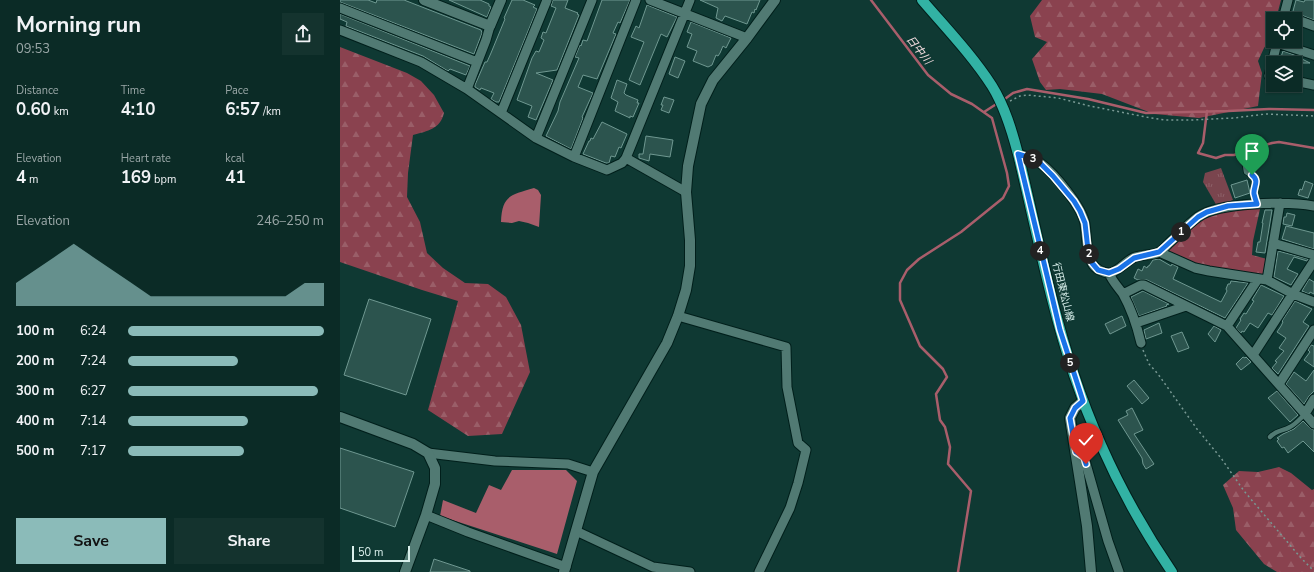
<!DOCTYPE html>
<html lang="en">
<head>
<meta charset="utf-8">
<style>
	body { margin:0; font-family:"Nunito Sans","Noto Sans JP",sans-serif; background:#14332e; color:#f1f3f6; height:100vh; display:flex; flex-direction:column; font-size:15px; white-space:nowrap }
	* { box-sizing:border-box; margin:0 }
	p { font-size:13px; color:#9aa7a7 }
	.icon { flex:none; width:22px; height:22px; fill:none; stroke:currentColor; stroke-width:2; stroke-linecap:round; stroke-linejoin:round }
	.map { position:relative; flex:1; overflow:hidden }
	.drawer { display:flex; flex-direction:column; background:#0b2b26; width:340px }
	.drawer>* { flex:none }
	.buttons { position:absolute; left:926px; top:12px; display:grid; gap:8px }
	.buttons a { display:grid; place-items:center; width:36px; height:36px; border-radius:0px; background:#0b2b26; box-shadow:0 1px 3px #0004,0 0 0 1px #2b4743; font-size:20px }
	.scale { position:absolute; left:12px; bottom:10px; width:58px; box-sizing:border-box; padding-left:4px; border:2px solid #d9efeb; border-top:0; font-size:11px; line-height:14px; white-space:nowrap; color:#d9efeb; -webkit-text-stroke:3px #0f3933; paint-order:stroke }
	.pin { position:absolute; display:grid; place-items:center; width:34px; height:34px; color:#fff; margin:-41px -17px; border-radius:50% 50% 50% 0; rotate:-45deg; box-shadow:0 0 4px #0007 }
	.pin .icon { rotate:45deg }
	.km { position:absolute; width:20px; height:20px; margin:-10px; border-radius:50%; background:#222; color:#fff; font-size:11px; line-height:20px; text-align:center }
	.round { display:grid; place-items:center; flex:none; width:42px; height:42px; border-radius:0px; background:#14332e }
	.headline { display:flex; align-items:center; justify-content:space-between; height:68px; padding:0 16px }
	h1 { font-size:22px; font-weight:700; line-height:30px }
	.figures { display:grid; grid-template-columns:repeat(3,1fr); gap:6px; height:68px; padding:4px 16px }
	.figures div { display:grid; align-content:center }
	.figures b { font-size:17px; font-weight:700 }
	.figures small { font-size:11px; font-weight:400 }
	.figures p { font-size:11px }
	.chart { height:112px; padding:8px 16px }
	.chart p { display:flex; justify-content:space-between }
	.chart svg { width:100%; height:72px; margin-top:4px; fill:#8bbbb9; opacity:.7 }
	.action { display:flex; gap:8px; margin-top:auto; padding:8px 16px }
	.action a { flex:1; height:46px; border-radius:0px; background:#8bbbb9; color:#111; font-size:16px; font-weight:700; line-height:46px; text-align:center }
	.action a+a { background:#14332e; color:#f1f3f6 }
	ul { padding:0 16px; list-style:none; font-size:13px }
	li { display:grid; grid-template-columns:64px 48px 1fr; align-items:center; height:30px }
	li i { height:10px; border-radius:5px; background:#8bbbb9 }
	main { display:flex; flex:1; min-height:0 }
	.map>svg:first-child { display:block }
</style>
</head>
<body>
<main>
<section class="drawer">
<div class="headline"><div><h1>Morning run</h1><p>09:53</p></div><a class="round"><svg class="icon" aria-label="share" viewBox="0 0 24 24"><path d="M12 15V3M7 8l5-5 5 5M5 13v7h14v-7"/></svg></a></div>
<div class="figures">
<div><p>Distance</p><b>0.60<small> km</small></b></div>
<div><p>Time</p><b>4:10</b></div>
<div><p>Pace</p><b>6:57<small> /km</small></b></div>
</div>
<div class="figures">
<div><p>Elevation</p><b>4<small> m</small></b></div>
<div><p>Heart rate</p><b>169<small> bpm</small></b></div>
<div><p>kcal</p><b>41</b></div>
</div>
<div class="chart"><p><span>Elevation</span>246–250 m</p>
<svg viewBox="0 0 160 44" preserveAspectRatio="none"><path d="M0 44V30L10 22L20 14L30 6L40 14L50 22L60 30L70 38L80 38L90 38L100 38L110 38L120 38L130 38L140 38L150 30L160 30V44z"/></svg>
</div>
<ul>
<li><b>100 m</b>6:24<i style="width:100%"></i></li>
<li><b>200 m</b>7:24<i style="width:56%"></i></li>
<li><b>300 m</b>6:27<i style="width:97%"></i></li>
<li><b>400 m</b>7:14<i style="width:61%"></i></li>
<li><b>500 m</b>7:17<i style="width:59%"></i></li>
</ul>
<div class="action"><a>Save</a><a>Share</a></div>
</section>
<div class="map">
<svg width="974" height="572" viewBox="0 0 974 572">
	<defs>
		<pattern id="forest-firs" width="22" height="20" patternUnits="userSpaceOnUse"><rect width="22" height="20" fill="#8a424f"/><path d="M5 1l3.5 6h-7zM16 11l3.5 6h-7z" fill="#9a5e68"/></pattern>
		<pattern id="park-tufts" width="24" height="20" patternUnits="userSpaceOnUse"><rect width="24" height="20" fill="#7a454e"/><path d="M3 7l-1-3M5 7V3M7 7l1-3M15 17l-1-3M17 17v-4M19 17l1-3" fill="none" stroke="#8c6068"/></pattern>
	</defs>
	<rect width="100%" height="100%" fill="#0f3933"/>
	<path fill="url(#forest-firs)" d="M702,0H941L936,19H933V30L931,38L924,48L918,61L922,73L918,106L859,118L814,114L762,94L720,89L706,90L700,82L692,59L707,42L695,37L690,16Z
		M0,47L67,73L81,81L94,95L104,113C100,129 88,131 73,135L68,173L67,197L80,222L87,253L103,268L125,283L148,284L166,297L181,325L190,372L162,434L128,436L88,410L118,301L82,290L0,262Z
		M908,209H920L913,241L912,255L927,259L923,276L858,266L845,258L827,251C844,235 861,215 886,210C893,208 901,209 908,209Z
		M939,467L951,473L972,490L974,489V572H937L924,564L896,530L893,508L883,485L899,471L918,472Z"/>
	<path fill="url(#park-tufts)" d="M881,168L893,200L877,206L863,182L865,173Z"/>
	<path fill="#a95e6b" d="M194,188L198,190L201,195L199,227L188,223L179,221L172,223L161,222C162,195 171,195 194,188Z
		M172,470H226L237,481L217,554L100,516L103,500L136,513L149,485L161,490Z"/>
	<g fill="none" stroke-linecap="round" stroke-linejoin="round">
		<path stroke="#a95e6b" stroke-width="2.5" d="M531,0L588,75L611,94L632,104L652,118L667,173L669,186L663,198L621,232L579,259L567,270L560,283V300L580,346L603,369L607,377L596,394L600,420L605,427L610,447L608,464L631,491L618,572
			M662,101L673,93L687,89L748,99L806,113L888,111L929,109L974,110
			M867,111L863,143L858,153L876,158L885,155H894L932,143L939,142L974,148
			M644,112L658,103"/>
	</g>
	<path fill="#2c544e" stroke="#6f9891" d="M0,0H28L36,3L37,0H64L141,30L142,33L134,54L0,2Z
		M109,0H140L149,4V6L151,7L147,17Z
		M172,0H183L195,5L193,7L197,9L159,102H156L151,99L154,93L141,88L140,90L135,87V85L145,62H147L151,53L165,19L164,18Z
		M213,0H228L225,8L238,13L237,14L239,15L217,70L196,73L213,80L196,120L188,117L192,106L177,100L192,58L196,51L199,52L204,40L201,38L203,32L206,33L216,8L211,6Z
		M262,0H290L280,23L278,22L273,33L276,34L257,79L243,75L238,87L253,93L242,117L243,118L231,149L206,136L218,111L220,102L239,58L235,57L240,45L241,46L243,40L247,41Z
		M360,0H420L416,10L415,9L414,13L412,12L407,24L385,16L382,21L376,18L378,8Z
		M956,0L964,2L965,0H974V20L956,13V12L953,11Z
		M307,5L337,17L327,37L321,34L300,85L289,80L304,42L291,37L296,26L299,28Z
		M0,14L130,66L126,75L110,69L108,71L83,56L6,26L7,22L0,19Z
		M351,22L391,38L386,48L383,46L380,53L378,56L376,55L372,65L368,67L353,61L357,51L347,47L352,34L347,32Z
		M943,51L960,57V58L970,63H961L956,75H955V63H939Z
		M335,57L345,61L338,78L329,74Z
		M277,80L287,84L284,93L286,95L298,100L297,103H299L293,117L290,116V118L275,111L278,102L271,98Z
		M324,97L334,100L329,113L321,110L323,105H321Z
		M262,122L287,134L281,148L279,147L275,157L271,156L269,163H266L243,154L249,141H250L251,138L253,139Z
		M306,136L333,140L330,157L310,154L309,161L299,158V154H303Z
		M907,180L910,193L895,198L891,185Z
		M965,181L973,184L968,198L958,195L960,189L962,190Z
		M925,210H932L925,253L916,252L918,242H920L923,223H922Z
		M947,213L955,215L952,226L943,224L944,217H946Z
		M946,226L974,233V249L942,239Z
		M938,251L968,259L967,261L954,257L947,269L958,274L951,285L934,277Z
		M819,259L831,266L832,264L838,267L833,279L881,302L887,291L886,289L888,284H890L891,281L908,283L885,318L807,280H798L794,278L798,269L802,271L804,266L807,268L808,266H809L813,260Z
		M969,279L974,282V294L970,292L969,294L962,291Z
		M921,285L944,296L932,315L928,313L918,328L910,323L904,332L902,331L901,333L896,328L901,320L900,319L904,313L906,314L914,301L912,300Z
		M803,291L829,304L826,305L827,306L799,316L791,297Z
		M29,299L91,319L66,395L4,375Z
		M955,301L972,309L963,322L969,326L938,374L932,368L937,362L935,361L944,351L939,348L946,338L937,332L941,326L943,322L942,321Z
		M782,316L786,326L770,334L765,324Z
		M819,323L822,333L806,339L804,330Z
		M874,326L881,330L875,342L868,334Z
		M842,332L849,348L838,352L831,336Z
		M971,345L974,346V367L964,360L970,352L968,350Z
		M903,357L905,358L906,357L911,362L901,370L896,364Z
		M974,370V391L969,396L964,404L946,384L954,372L966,381Z
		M794,380L809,398L802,404L787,386Z
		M937,391L958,415L950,422L928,398Z
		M792,408L803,430L794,434L814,464L806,469L803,464L802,458L778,420L788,415L786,411Z
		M963,421L970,428L974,430V452L963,441L948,453L944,447L942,448L937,441L939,439L937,438L943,434L954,429Z
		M0,448L74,472L55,527L0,508Z
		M94,559L130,571V572H90Z"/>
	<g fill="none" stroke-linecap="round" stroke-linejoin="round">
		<g stroke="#011f1b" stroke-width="6">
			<path id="lane" d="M904,159L906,172L914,177L916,180L914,194L917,204
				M930,437C936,430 943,431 950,427C956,424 960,419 965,414"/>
		</g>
		<g stroke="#011f1b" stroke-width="11">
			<path id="street" d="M310,0L407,38
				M0,8L137,62
				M943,19L948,0
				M955,19L974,26
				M0,30L81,62L127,89L196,138L234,157L267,170L282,163L286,158L346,192
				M938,41L937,43L974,55
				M933,76H929L937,43
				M955,81L974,85
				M127,89L146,40L150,26
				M161,113L207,0
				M196,138L252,0
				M678,154C686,156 694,158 700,163C715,174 742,207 745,224C747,237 746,251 752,263C755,269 763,273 770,273C779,271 785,262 793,258C801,254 812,256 819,252C823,250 826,246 828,244C838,235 847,225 858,217C878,202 949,201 974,206
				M234,157L296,0
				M286,158L350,0
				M933,243L974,255
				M819,252L855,268L869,271L927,280L953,294L974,302
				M769,273C772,281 778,287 783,294C792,310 797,326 801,343
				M927,280L940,203
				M783,294L801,285H804L887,326L974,424
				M338,316L446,347L447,387L458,443L466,450L458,483L450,508L419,572
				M796,323L846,306
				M887,326L918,279
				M913,355L974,261
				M939,384L974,330
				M965,414L974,399
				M736,452L743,457L746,464L768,541L779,572
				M88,453L155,461L228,464L253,472
				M86,515L128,532L226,567
				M236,531L313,567L350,572"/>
		</g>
		<g stroke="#011f1b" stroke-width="12">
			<path id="secondary" d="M84,0L150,26L161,0
				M743,401L735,408L730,418L747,526L751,572
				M0,417L73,444L88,453L95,468V484L86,515L65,572
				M224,572L253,472L327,343L338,316L346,290L350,266V240L346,192L348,166L361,104L373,80L407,38L435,0"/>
		</g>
		<g stroke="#011f1b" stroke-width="12">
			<path id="primary" d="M582,0C606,28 632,55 652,86C665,107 672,131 678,154C696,228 710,303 734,375C757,444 791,512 832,572"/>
		</g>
		<path stroke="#789893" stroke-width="1.5" stroke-dasharray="2 3" stroke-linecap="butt" d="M670,101L680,96L687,95L718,98L750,106L811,118L825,120H852L894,118L926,114L974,116
			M803,350L809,364L818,374L857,429L881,458L904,491L961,558L974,571"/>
		<use href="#lane" stroke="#517a73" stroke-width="4.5"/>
		<use href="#street" stroke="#517a73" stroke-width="9"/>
		<use href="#secondary" stroke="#517a73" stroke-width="10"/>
		<use href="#primary" stroke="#32b2a4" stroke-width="10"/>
	</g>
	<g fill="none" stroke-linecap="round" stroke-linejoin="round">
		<g stroke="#fff" stroke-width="8">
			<path id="route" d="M746,464L744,457L736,452L730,418L735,408L743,401L720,330L678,154L691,158L700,163L713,176L734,201L740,211L745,223L748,250L752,263L758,270L769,273L779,269L794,258L819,252L858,217L867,212L888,206L917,204C916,201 915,198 914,194C913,187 920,181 912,175"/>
		</g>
		<use href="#route" stroke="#1a73e8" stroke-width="5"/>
	</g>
	<g text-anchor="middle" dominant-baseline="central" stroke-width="3" stroke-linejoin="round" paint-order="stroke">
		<g font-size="10" fill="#d9efeb" stroke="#0f3933">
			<text transform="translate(723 292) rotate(76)">行田東松山線</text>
		</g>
		<g font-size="11" font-style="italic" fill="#f4dde0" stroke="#0f3933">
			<text transform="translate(579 50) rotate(52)">日中川</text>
		</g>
	</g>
</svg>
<div class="buttons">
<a><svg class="icon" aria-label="locate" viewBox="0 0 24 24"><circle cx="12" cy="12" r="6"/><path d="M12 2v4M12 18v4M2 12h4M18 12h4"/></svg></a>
<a><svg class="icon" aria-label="layers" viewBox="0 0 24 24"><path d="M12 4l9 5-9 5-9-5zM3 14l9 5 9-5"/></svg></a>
</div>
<div class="scale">50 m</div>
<div class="pin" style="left:912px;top:175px;background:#1e9e55"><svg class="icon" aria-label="arrive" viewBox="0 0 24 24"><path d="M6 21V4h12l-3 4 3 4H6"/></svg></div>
<div class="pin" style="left:746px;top:464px;background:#d93025"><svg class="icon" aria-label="check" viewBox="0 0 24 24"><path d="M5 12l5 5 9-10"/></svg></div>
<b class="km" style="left:841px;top:232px">1</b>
<b class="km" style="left:749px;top:254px">2</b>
<b class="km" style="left:693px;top:159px">3</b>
<b class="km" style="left:700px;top:251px">4</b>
<b class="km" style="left:730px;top:363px">5</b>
</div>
</main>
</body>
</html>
